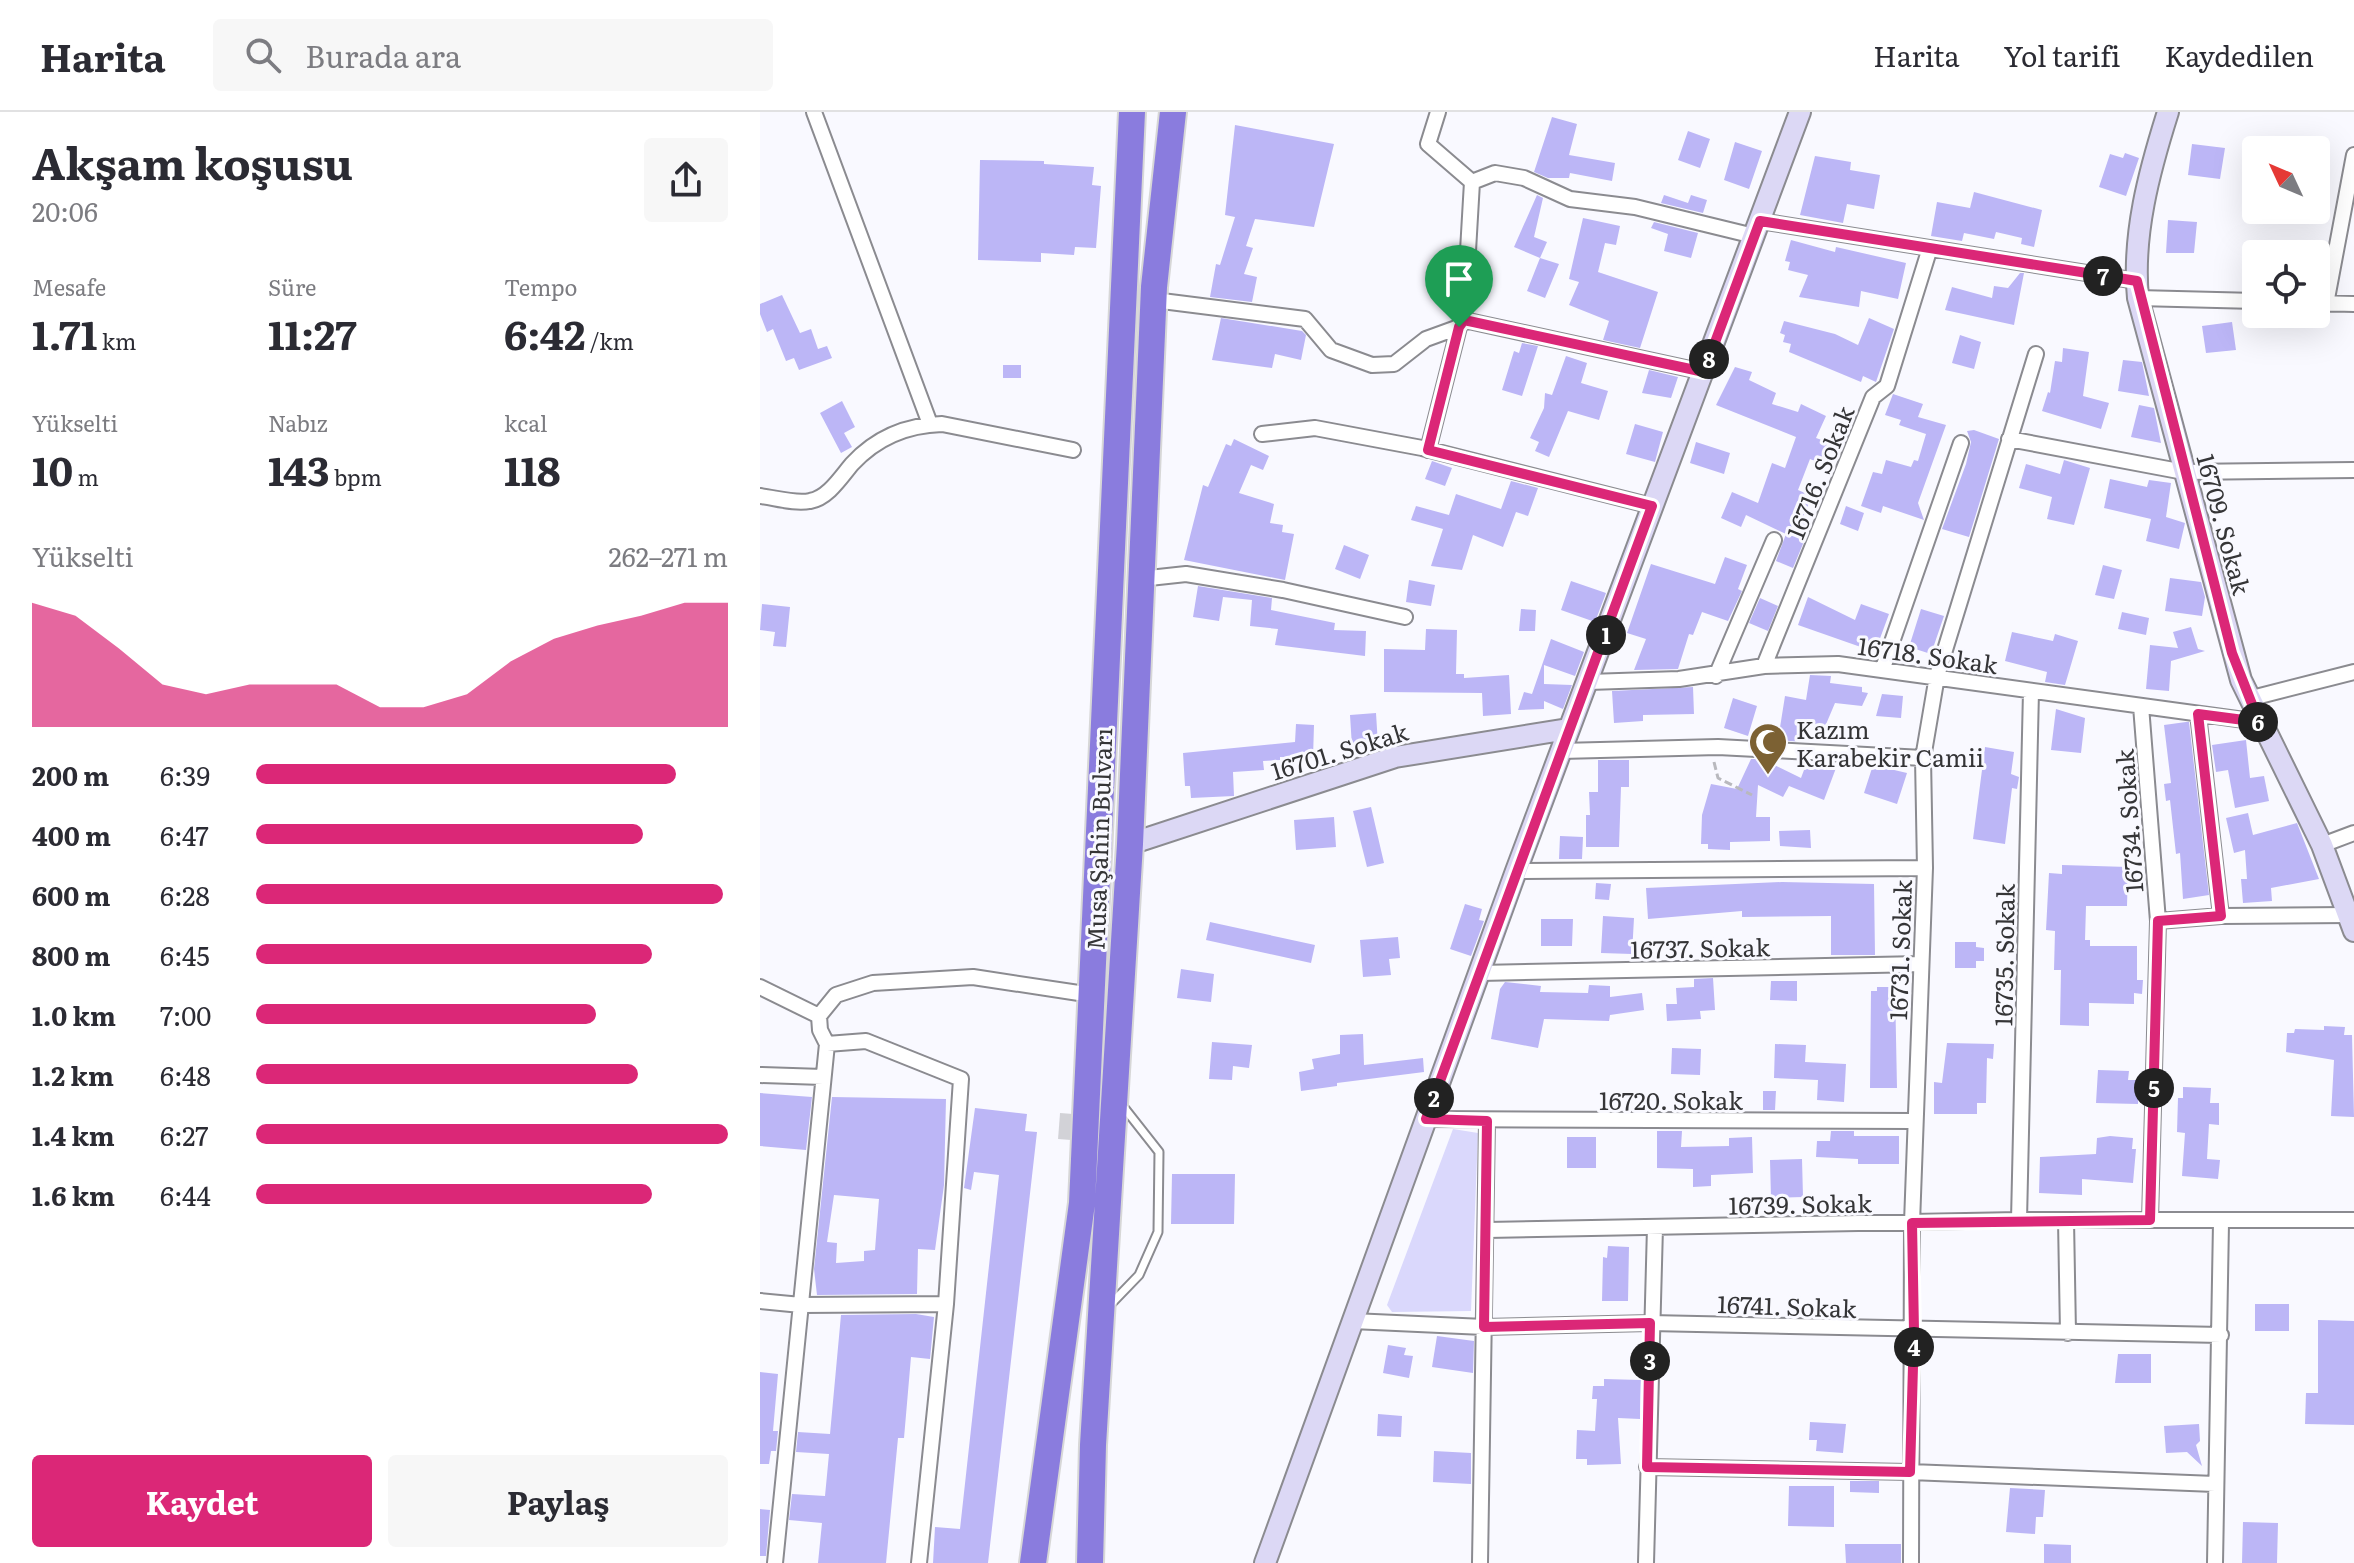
<!DOCTYPE html>
<html lang="tr">
<head>
<meta charset="utf-8">
<style>
	body { margin:0; font-family:Literata,serif; background:#f7f7f7; color:#2b2b33; height:100vh; display:flex; flex-direction:column; font-size:30px; white-space:nowrap }
	* { box-sizing:border-box; margin:0 }
	p { font-size:26px; color:#7c7c81 }
	.icon { flex:none; width:44px; height:44px; fill:none; stroke:currentColor; stroke-width:2; stroke-linecap:round; stroke-linejoin:round }
	.map { position:relative; flex:1; overflow:hidden }
	.side { display:flex; flex-direction:column; background:#fff; width:760px }
	.side>* { flex:none }
	.needle { width:52px; rotate:314deg }
	.fabs { position:absolute; left:1482px; top:24px; display:grid; gap:16px }
	.fabs a { display:grid; place-items:center; width:88px; height:88px; border-radius:8px; background:#fff; box-shadow:0 8px 32px #0002; font-size:40px }
	.pin { position:absolute; display:grid; place-items:center; width:68px; height:68px; color:#fff; margin:-82px -34px; border-radius:50% 50% 50% 0; rotate:-45deg; box-shadow:0 0 8px #0007 }
	.pin .icon { rotate:45deg }
	.km { position:absolute; width:40px; height:40px; margin:-20px; border-radius:50%; background:#222; color:#fff; font-size:22px; line-height:40px; text-align:center }
	.round { display:grid; place-items:center; flex:none; width:84px; height:84px; border-radius:8px; background:#f7f7f7 }
	.headline { display:flex; align-items:center; justify-content:space-between; height:136px; padding:0 32px }
	h1 { font-size:44px; font-weight:700; line-height:60px }
	.figures { display:grid; grid-template-columns:repeat(3,1fr); gap:12px; height:136px; padding:8px 32px }
	.figures div { display:grid; align-content:center }
	.figures b { font-size:40px; font-weight:700 }
	.figures small { font-size:22px; font-weight:400 }
	.figures p { font-size:22px }
	.chart { height:224px; padding:16px 32px }
	.chart p { display:flex; justify-content:space-between }
	.chart svg { width:100%; height:144px; margin-top:8px; fill:#db2777; opacity:.7 }
	.button { display:flex; gap:16px; margin-top:auto; padding:16px 32px }
	.button a { flex:1; height:92px; border-radius:8px; background:#db2777; color:#fff; font-size:32px; font-weight:700; line-height:92px; text-align:center }
	.button a+a { background:#f7f7f7; color:#2b2b33 }
	ul { padding:0 32px; list-style:none; font-size:26px }
	li { display:grid; grid-template-columns:128px 96px 1fr; align-items:center; height:60px }
	li i { height:20px; border-radius:10px; background:#db2777 }
	header { display:flex; align-items:center; gap:48px; box-sizing:border-box; height:112px; padding:0 40px; background:#fff; border-bottom:2px solid #e1e1e2 }
	header strong { font-size:38px }
	nav { display:flex; gap:44px; margin-inline-start:auto; font-size:28px }
	.search { width:560px; height:72px; background:#f7f7f7; display:flex; align-items:center; gap:20px; box-sizing:border-box; padding:0 28px; border-radius:8px; color:#7c7c81; font-size:30px }
	main { display:flex; flex:1; min-height:0 }
	.map>svg:first-child { display:block }
</style>
</head>
<body>
<header>
<strong>Harita</strong>
<div class="search"><svg class="icon" aria-label="search" viewBox="0 0 24 24"><circle cx="10" cy="10" r="6"/><path d="M15 15l6 6"/></svg>Burada ara</div>
<nav><a>Harita</a><a>Yol tarifi</a><a>Kaydedilen</a></nav>
</header>
<main>
<section class="side">
<div class="headline"><div><h1>Akşam koşusu</h1><p>20:06</p></div><a class="round"><svg class="icon" aria-label="share" viewBox="0 0 24 24"><path d="M12 15V3M7 8l5-5 5 5M5 13v7h14v-7"/></svg></a></div>
<div class="figures">
<div><p>Mesafe</p><b>1.71<small> km</small></b></div>
<div><p>Süre</p><b>11:27</b></div>
<div><p>Tempo</p><b>6:42<small> /km</small></b></div>
</div>
<div class="figures">
<div><p>Yükselti</p><b>10<small> m</small></b></div>
<div><p>Nabız</p><b>143<small> bpm</small></b></div>
<div><p>kcal</p><b>118</b></div>
</div>
<div class="chart"><p><span>Yükselti</span>262–271 m</p>
<svg viewBox="0 0 160 44" preserveAspectRatio="none"><path d="M0 44V6L10 10L20 20L30 31L40 34L50 31L60 31L70 31L80 38L90 38L100 34L110 24L120 17L130 13L140 10L150 6L160 6V44z"/></svg>
</div>
<ul>
<li><b>200 m</b>6:39<i style="width:89%"></i></li>
<li><b>400 m</b>6:47<i style="width:82%"></i></li>
<li><b>600 m</b>6:28<i style="width:99%"></i></li>
<li><b>800 m</b>6:45<i style="width:84%"></i></li>
<li><b>1.0 km</b>7:00<i style="width:72%"></i></li>
<li><b>1.2 km</b>6:48<i style="width:81%"></i></li>
<li><b>1.4 km</b>6:27<i style="width:100%"></i></li>
<li><b>1.6 km</b>6:44<i style="width:84%"></i></li>
</ul>
<div class="button"><a>Kaydet</a><a>Paylaş</a></div>
</section>
<div class="map">
<svg width="1594" height="1451" viewBox="0 0 1594 1451">
	<rect width="100%" height="100%" fill="#f9f9ff"/>
	<path fill="#dad8fc" d="M693,1017L718,1021L711,1199L632,1200L627,1193Z"/>
	<path fill="#bcb6f6" fill-rule="evenodd" d="M792,5L817,12L809,43L855,51L852,69L810,61L809,66H788L774,60Z
		M475,13L574,32L554,115L495,107L486,134L493,136L484,162L497,165L492,190L450,185L456,152L460,153L475,105L465,103Z
		M928,19L950,27L940,56L918,48Z
		M975,30L1002,39L989,77L964,68Z
		M1432,32L1465,36L1460,67L1428,63Z
		M1365,41L1379,46L1366,84L1339,75L1350,42L1363,46Z
		M1055,44L1091,50L1090,58L1120,63L1114,97L1087,92L1083,111L1040,103Z
		M220,48L284,49V52L334,55L332,73L341,74L336,136L315,135L314,143L281,141V150L218,148Z
		M1214,80L1282,98L1274,135L1261,132L1262,126L1236,120L1234,127L1204,121L1202,129L1171,124L1177,90L1210,96Z
		M777,83L783,86L774,125L787,130L780,146L799,152L785,186L767,179L780,146L754,135Z
		M904,83L928,91L931,83L947,88L943,101L901,91Z
		M823,106L860,114L856,133L845,131L838,160L898,180L880,236L843,228L849,209L809,193L819,170L809,167Z
		M1408,108L1437,110L1434,141H1406Z
		M894,110L938,121L931,146L904,139L908,122L891,116Z
		M1031,128L1075,140L1076,135L1146,151L1138,187L1101,179L1099,195L1039,185L1048,163L1028,158L1030,150L1025,149Z
		M1260,161H1264L1254,213L1185,198L1192,175L1232,186L1234,174L1248,176Z
		M22,183L40,221L51,217L58,237L67,234L72,246L39,258L34,246L26,249L13,217L7,220L0,202V192Z
		M461,206L542,219L546,223L541,248L515,242L512,256L452,248Z
		M1109,206L1134,217L1116,270L1103,264L1101,270L1029,240L1031,232L1023,230L1025,223L1020,221L1024,209L1075,222L1098,233Z
		M1472,210L1476,238L1446,241L1442,214Z
		M1200,223L1221,230L1214,257L1192,251Z
		M762,231L778,234L762,284L742,278L754,239L759,241Z
		M1303,236L1329,240L1323,284L1349,291L1341,317L1282,299L1288,280L1290,281L1295,249L1302,250Z
		M806,244L827,251L821,271L848,279L839,308L808,299L789,345L775,339L779,330L770,326L784,296L785,281L792,283Z
		M1363,248L1382,250L1389,284L1358,279Z
		M243,253H261V266H243Z
		M975,255L992,260L989,268L1016,281L1012,292L1038,300L1041,292L1066,304L1056,326L1068,330L1060,351L1050,347L1038,378L1052,384L1041,410L1047,412L1041,426L1045,427L1033,456L1016,449L1026,422L986,403L981,415L961,406L972,380L998,391L1012,351L1025,356L1036,325L956,293Z
		M889,258L918,265L911,286L882,281Z
		M1133,282L1163,292L1158,305L1186,313L1158,391L1164,408L1123,394L1121,401L1101,394L1113,360L1122,362L1126,348L1151,355L1154,348L1158,349L1166,322L1139,313L1141,308L1125,303Z
		M82,289L95,315L84,321L92,335L81,341L60,301Z
		M1379,293L1394,296L1401,331L1371,325Z
		M875,312L903,320L895,350L866,342Z
		M1214,318L1239,327L1209,425L1182,417L1206,352L1211,330L1207,319Z
		M474,327L509,344L503,358L491,353L479,381L514,392L510,411L523,413L522,420L534,422L525,468L424,448L443,373L448,375L466,332L471,334Z
		M936,330L970,341L964,362L930,351Z
		M1304,348L1330,356L1314,413L1287,407L1292,385L1259,376L1266,352L1300,362Z
		M672,349L692,356L685,374L665,367Z
		M1350,367L1387,375L1389,368L1411,371L1406,405L1425,411L1419,437L1386,429L1391,407L1344,396Z
		M751,369L778,376L768,404L756,400L743,435L713,423L702,458L671,454L683,417L651,408L656,394L689,403L696,382L741,397Z
		M1086,394L1104,401L1098,419L1080,412Z
		M584,433L609,443L600,467L575,457Z
		M965,445L987,453L978,477L982,479L968,509L942,500L933,523L929,522L918,557L874,558L886,527L867,521L891,452L955,472Z
		M1343,453L1362,458L1354,487L1335,483Z
		M1410,466L1441,470L1445,485L1442,504L1405,499Z
		M649,468L675,473L671,494L646,490Z
		M811,469L846,481L835,510L801,498Z
		M438,474L512,486L511,498L575,511L574,518L606,519L605,544L515,533L518,517L490,514L492,488L463,485L459,509L433,505Z
		M1048,485L1095,508L1101,492L1129,502L1115,540L1038,513Z
		M1000,486L1018,494L1008,519L989,511Z
		M2,492L30,495L26,535L13,534L15,520L0,518Z
		M761,497L776,498L775,519H759Z
		M1161,497L1184,504L1171,542L1149,535Z
		M1362,500L1389,506L1386,523L1358,517Z
		M1431,515L1438,537L1445,539L1411,549L1409,579L1386,577L1390,533L1418,536L1413,520Z
		M666,517L697,518L696,562H704V566L749,563L751,602L723,604L722,581L624,580V537L665,538Z
		M1252,520L1293,529L1295,522L1318,529L1305,573L1285,570L1287,560L1245,549Z
		M791,527L824,540L815,564L784,553V572L812,573L803,597L784,589V597L758,598L764,580L772,582Z
		M1050,563L1071,564L1070,571L1102,575V580L1108,581L1102,594L1075,591L1064,617L1046,610L1043,630L1018,628L1025,584L1046,588Z
		M933,575L934,602L883,603V609L854,611L852,579Z
		M1122,582L1143,584L1141,606L1116,604Z
		M973,586L997,594L988,624L964,616Z
		M1296,597L1325,606L1321,641L1291,638Z
		M616,601L618,633L592,635L590,603Z
		M1426,610H1429L1449,783L1423,787L1420,741L1416,742L1410,688L1406,689L1404,672L1411,671L1404,613Z
		M536,612L554,613L553,646L520,645V648L503,649L504,658L473,660L474,684L431,686L430,674H425L423,641L535,630Z
		M1486,628L1490,666L1504,664L1509,689L1475,696L1468,658L1456,660L1452,633Z
		M1225,635L1254,640L1251,662L1259,665L1257,677L1252,676L1245,732L1213,727Z
		M991,647H1002L1041,666L1047,650L1076,656L1064,688L1029,674L1023,685L998,673L996,705H1010V729L970,730V738L948,737V732H941L942,703L951,672L977,677Z
		M838,648H869V675H861L859,735H826V703H830L829,680H838Z
		M1113,653L1147,661L1137,692L1104,681Z
		M611,695L624,751L607,755L593,699Z
		M1488,701L1493,723L1537,711L1559,767L1511,776L1512,789L1483,791L1481,767H1487L1485,738L1474,741L1466,706Z
		M574,705L576,735L536,738L534,708Z
		M1050,718L1051,736L1020,734L1019,719Z
		M800,724L823,725L822,747H799Z
		M1302,753L1368,755L1367,794H1326L1325,828H1330V834H1377V868H1383L1382,882L1374,881V892L1329,891V914L1300,913L1301,858H1294L1295,819L1286,818L1289,761L1302,762Z
		M1022,770L1114,772L1115,843H1071V804L982,805V799L888,807L886,776Z
		M836,771L851,772L849,788L835,787Z
		M705,792L722,797L719,808L724,809L711,844L690,837Z
		M843,804L874,806L872,842L841,841Z
		M781,807H813L812,834H781Z
		M450,810L555,833L551,851L446,828Z
		M638,825L640,846L629,847L631,863L603,865L600,828Z
		M1195,830H1216V835L1224,836V849H1216V856H1195Z
		M421,857L454,862L451,890L417,886Z
		M953,866L955,898L940,899L941,907L907,909L906,892H917L916,876L934,875V867Z
		M1011,869H1037V889L1010,888Z
		M745,870L781,874L780,880L828,881L829,873L850,874V885L882,881L884,898L850,903L849,909L784,907L778,936L731,927L740,877Z
		M1117,875H1135L1137,976H1110L1111,879H1117Z
		M1564,914L1585,915L1584,923H1592L1594,1005L1571,1004L1574,948L1526,940L1527,921H1534L1535,917L1564,918Z
		M603,922L604,953L663,946L664,960L577,971V974L541,979L539,960L554,957L552,947L580,942V923Z
		M452,930L492,933L489,956L473,954L472,968L449,967Z
		M1187,931L1234,932L1233,947L1227,946L1226,991H1217V1002H1174V970L1182,971Z
		M1015,932L1046,933L1045,950L1086,952L1084,990L1057,988L1058,968L1014,966Z
		M912,936L941,937L940,963L911,962Z
		M1338,958L1369,959L1368,968H1379L1378,992L1336,991Z
		M1423,975L1451,976L1450,991H1459V1013L1449,1012L1447,1047L1460,1048L1458,1067L1422,1064L1425,1021L1417,1020L1418,986H1423Z
		M1003,979H1016L1015,998H1003Z
		M0,981L52,985L46,1038L0,1034Z
		M72,985L186,987L184,1073L175,1138L158,1137L157,1182L57,1183L54,1157ZM74,1083L119,1087L115,1138L104,1139V1149L76,1151L77,1131L67,1130Z
		M215,996L267,1002L265,1019L277,1020L228,1451H173L175,1415L200,1417L239,1063L214,1060L211,1078L204,1076Z
		M897,1019H922L921,1035L969,1034V1026L992,1025L993,1061L951,1063V1074L933,1075V1057L897,1056Z
		M1071,1019H1094V1024H1139V1052H1098V1047L1056,1045L1057,1029H1070Z
		M1350,1024L1373,1026L1372,1037H1376L1373,1071L1322,1067V1083L1279,1081L1280,1045L1336,1042L1337,1026Z
		M807,1025H836V1056H807Z
		M1042,1047L1043,1085L1011,1086L1010,1048Z
		M412,1062H475L474,1112H411Z
		M848,1134L869,1135L868,1189H842L843,1145L847,1146Z
		M1495,1192H1529V1219H1495Z
		M156,1202L174,1205L170,1247L151,1245L144,1326H138L126,1451H58L62,1411L29,1408L32,1382L65,1384L69,1342L36,1340L38,1320L70,1322L81,1203Z
		M1558,1208L1594,1209V1313L1545,1312L1546,1281H1558Z
		M677,1224L714,1229L713,1261L672,1255Z
		M628,1233L646,1236L644,1243L653,1244L649,1266L623,1261Z
		M1358,1242H1391V1271H1355Z
		M0,1260L18,1262L13,1319H18L16,1339H11L9,1352H0Z
		M844,1267L881,1268L880,1307L858,1306L861,1352L827,1353V1347H816L817,1318L835,1319L837,1287H832L833,1274H844Z
		M618,1302L642,1304L641,1325L617,1324Z
		M1050,1310L1086,1312L1083,1341L1056,1339L1057,1328H1049Z
		M1439,1312L1440,1329L1436,1333L1442,1354L1427,1340L1406,1341L1404,1314Z
		M674,1339L711,1341V1372L673,1370Z
		M1090,1369H1119V1381L1090,1380Z
		M1029,1374H1074V1415L1028,1414Z
		M1250,1376L1285,1378L1283,1405H1276L1275,1422L1246,1420Z
		M0,1397L10,1398L6,1444H0Z
		M1483,1410L1518,1411L1517,1451H1482Z
		M1085,1432H1141V1451H1086Z
		M1284,1432L1311,1433V1451H1284Z"/>
	<g fill="none" stroke-linecap="round" stroke-linejoin="round">
		<path stroke="#d2d2d7" stroke-width="26" stroke-dasharray="26 13" stroke-linecap="butt" d="M311,1028L313,1002"/>
		<g stroke="#8b8b90" stroke-width="11">
			<path id="lane" d="M351,1192L379,1163L398,1120L399,1040L362,993"/>
		</g>
		<g stroke="#8b8b90" stroke-width="18">
			<path id="street" d="M54,0L170,312
				M712,70L735,61L764,66L810,87L875,95L994,124
				M1000,109L1377,169
				M1378,186L1496,189
				M394,188L545,207L571,238L612,253L634,252L666,227L699,215
				M1556,191L1594,192
				M1566,192L1594,43
				M704,208L944,260
				M502,322L555,316L662,336L892,394
				M1249,327L1424,360L1594,358
				M668,338L699,215L704,208L712,70L668,32L678,0
				M0,384C16,386 35,392 50,389C68,386 81,365 92,352C116,326 147,313 182,312L313,338
				M380,467L426,462L523,478L645,505
				M1004,554L1113,285L1127,274L1169,139
				M1123,556L1201,331
				M956,564L1014,428
				M829,570L919,567L1004,554L1078,552L1499,610
				M1488,587L1594,560
				M1381,594L1398,809L1390,1108
				M1438,602L1461,804
				M801,639L958,635L1163,646
				M1562,733L1594,721
				M756,759L1165,756
				M1398,809L1461,804L1589,803
				M720,861L1161,852
				M0,875L59,904
				M67,932L106,929L201,967L186,1192L159,1451
				M0,963L63,965
				M666,1007L1155,1009
				M1259,1108L1271,579
				M1306,1108L1308,1221
				M727,1118L1259,1108H1594
				M0,1189L41,1193L186,1192
				M592,1209L724,1215L890,1211L1461,1223
				M887,1355L1150,1360L1455,1372
				M15,1451L67,932L60,918L59,904L76,883L113,871L213,865L332,883
				M720,1451L727,1009
				M886,1451L895,1115
				M1151,1451L1152,1111L1165,756L1163,646L1177,564L1276,242
				M1455,1451L1461,1111"/>
		</g>
		<g stroke="#8b8b90" stroke-width="24">
			<path id="secondary" d="M1408,0C1389,60 1372,123 1378,186L1481,568L1562,733L1594,819
				M370,732L635,645L808,617
				M505,1451L756,759L1040,0"/>
		</g>
		<g stroke="#d7d7d7" stroke-width="30">
			<path id="highway" d="M273,1451L322,1091L372,0
				M330,1451L333,1333L370,732L394,175L413,0"/>
		</g>
		<path stroke="#b9b9be" stroke-width="3" stroke-dasharray="8 4" stroke-linecap="butt" d="M954,650L958,666L992,683"/>
		<use href="#lane" stroke="#fff" stroke-width="7"/>
		<use href="#street" stroke="#fff" stroke-width="14"/>
		<use href="#secondary" stroke="#dcd8f5" stroke-width="20"/>
		<use href="#highway" stroke="#8a7cde" stroke-width="26"/>
	</g>
	<g fill="none" stroke-linecap="round" stroke-linejoin="round">
		<g stroke="#fff" stroke-width="16">
			<path id="route" d="M1000,109L1377,169L1472,541L1499,610L1438,602L1461,804L1398,809L1390,1108L1152,1111L1154,1219L1150,1360L887,1355L890,1211L724,1215L727,1009L666,1007L892,394L668,338L699,215L704,208L944,260Z"/>
		</g>
		<use href="#route" stroke="#db2777" stroke-width="10"/>
	</g>
	<defs>
		<g id="mosque-pin" transform="scale(2)"><path d="M0 17L-7.5 6A9.5 9.5 0 1 1 7.5 6Z" fill="#7c6133" stroke="#f9f9ff"/><path d="M3.5-4.9A6 6 0 1 0 3.5 4.9A5 5 0 1 1 3.5-4.9Z" fill="#fff"/></g>
	</defs>
	<g fill-rule="evenodd">
		<use href="#mosque-pin" x="1008" y="630"/>
	</g>
	<g text-anchor="middle" dominant-baseline="central" stroke-width="6" stroke-linejoin="round" paint-order="stroke">
		<g font-size="24" fill="#353537" stroke="#f9f9ff">
			<text transform="translate(1059 360) rotate(-68)">16716. Sokak</text>
			<text transform="translate(1465 412) rotate(75)">16709. Sokak</text>
			<text transform="translate(1168 542) rotate(8)">16718. Sokak</text>
			<text transform="translate(579 638) rotate(-17)">16701. Sokak</text>
			<text transform="translate(1368 709) rotate(-94)">16734. Sokak</text>
			<text transform="translate(338 727) rotate(-88)">Musa Şahin Bulvarı</text>
			<text transform="translate(940 835) rotate(-1)">16737. Sokak</text>
			<text transform="translate(1139 838) rotate(-88)">16731. Sokak</text>
			<text transform="translate(1243 843) rotate(-89)">16735. Sokak</text>
			<text x="911" y="987">16720. Sokak</text>
			<text transform="translate(1040 1091) rotate(-1)">16739. Sokak</text>
			<text transform="translate(1027 1193) rotate(2)">16741. Sokak</text>
		</g>
		<g font-size="24" fill="#353537" stroke="#f9f9ff" text-anchor="start">
			<text x="1036" y="616">Kazım<tspan x="1036" dy="28">Karabekir Camii</tspan></text>
		</g>
	</g>
</svg>
<div class="fabs">
<a><svg class="needle" viewBox="-14 -14 28 28"><path d="M0-13l5 13h-10z" fill="#e53935"/><path d="M0 13l5-13h-10z" fill="#7c7c81"/></svg></a>
<a><svg class="icon" aria-label="locate" viewBox="0 0 24 24"><circle cx="12" cy="12" r="6"/><path d="M12 2v4M12 18v4M2 12h4M18 12h4"/></svg></a>
</div>
<div class="pin" style="left:699px;top:215px;background:#1e9e55"><svg class="icon" aria-label="arrive" viewBox="0 0 24 24"><path d="M6 21V4h12l-3 4 3 4H6"/></svg></div>
<b class="km" style="left:846px;top:523px">1</b>
<b class="km" style="left:674px;top:986px">2</b>
<b class="km" style="left:890px;top:1249px">3</b>
<b class="km" style="left:1154px;top:1235px">4</b>
<b class="km" style="left:1394px;top:976px">5</b>
<b class="km" style="left:1498px;top:610px">6</b>
<b class="km" style="left:1343px;top:164px">7</b>
<b class="km" style="left:949px;top:247px">8</b>
</div>
</main>
</body>
</html>
